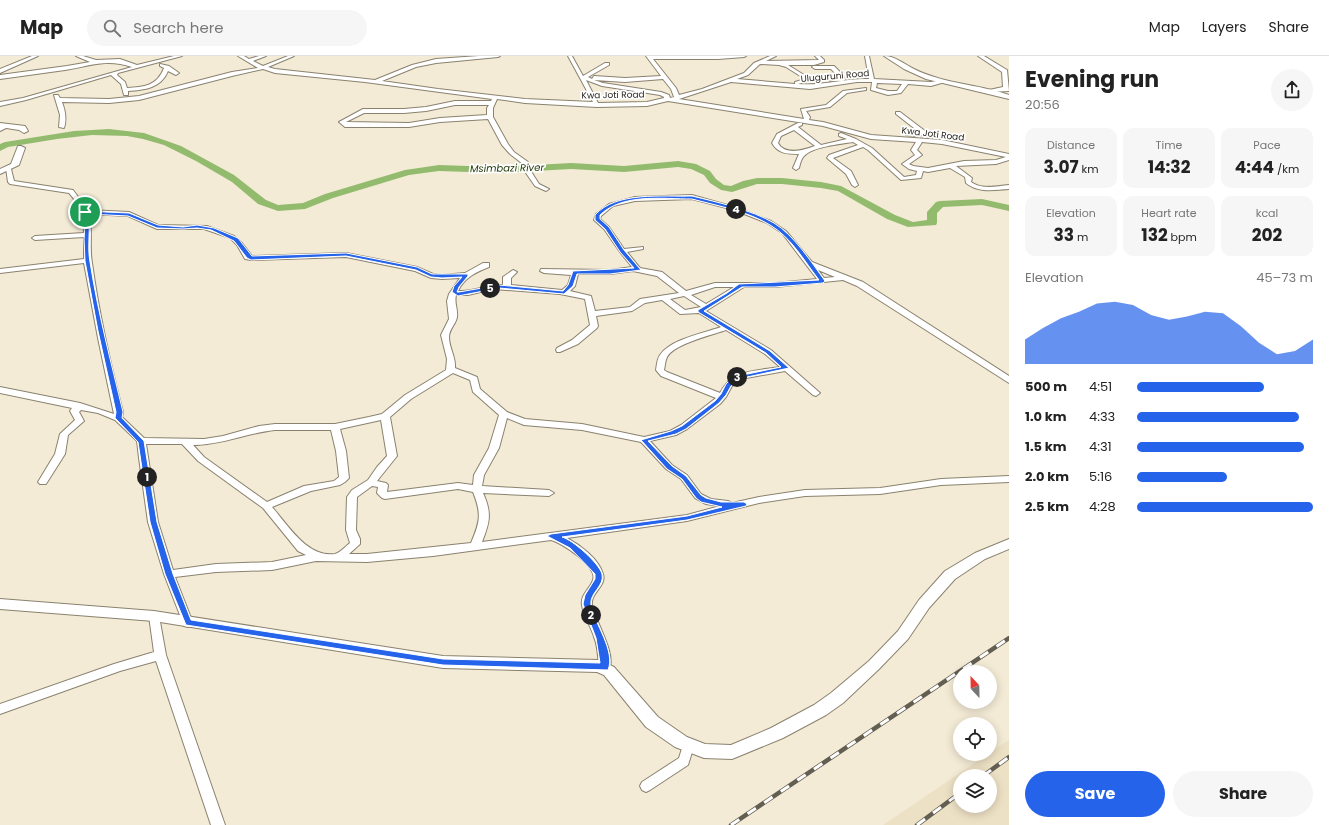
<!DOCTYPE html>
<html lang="en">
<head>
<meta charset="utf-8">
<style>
	body { margin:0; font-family:Poppins,sans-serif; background:#f6f6f6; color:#222; height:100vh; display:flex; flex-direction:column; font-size:15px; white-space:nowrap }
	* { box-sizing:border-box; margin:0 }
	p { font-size:13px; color:#767676 }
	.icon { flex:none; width:22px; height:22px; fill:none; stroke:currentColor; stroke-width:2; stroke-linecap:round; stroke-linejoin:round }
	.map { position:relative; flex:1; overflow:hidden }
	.details { display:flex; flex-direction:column; background:#fff; width:320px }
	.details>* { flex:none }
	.needle { width:26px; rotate:338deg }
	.fabs { position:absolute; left:953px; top:609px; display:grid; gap:8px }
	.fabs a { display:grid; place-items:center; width:44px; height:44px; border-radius:50%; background:#fff; box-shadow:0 2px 10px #0003; font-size:20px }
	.pin { position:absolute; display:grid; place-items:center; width:34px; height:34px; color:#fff; margin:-17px; border:2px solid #fff; border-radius:50%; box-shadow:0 1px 4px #0007 }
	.km { position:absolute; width:20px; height:20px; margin:-10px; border-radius:50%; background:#222; color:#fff; font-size:11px; line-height:20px; text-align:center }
	.round { display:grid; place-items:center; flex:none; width:42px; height:42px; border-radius:21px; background:#f6f6f6 }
	.headline { display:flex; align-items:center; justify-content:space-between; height:68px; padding:0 16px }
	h1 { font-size:22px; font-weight:700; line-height:30px }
	.metrics { display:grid; grid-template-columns:repeat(3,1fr); gap:6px; height:68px; padding:4px 16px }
	.metrics div { display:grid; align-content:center; border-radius:10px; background:#f6f6f6; text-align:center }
	.metrics b { font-size:17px; font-weight:700 }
	.metrics small { font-size:11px; font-weight:400 }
	.metrics p { font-size:11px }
	.chart { height:112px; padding:8px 16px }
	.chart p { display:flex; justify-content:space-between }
	.chart svg { width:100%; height:72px; margin-top:4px; fill:#2563eb; opacity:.7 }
	.button { display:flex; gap:8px; margin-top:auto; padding:8px 16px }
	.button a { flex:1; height:46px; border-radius:24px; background:#2563eb; color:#fff; font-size:16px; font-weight:700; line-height:46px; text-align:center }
	.button a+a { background:#f6f6f6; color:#222 }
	ul { padding:0 16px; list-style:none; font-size:13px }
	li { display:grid; grid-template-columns:64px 48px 1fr; align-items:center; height:30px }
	li i { height:10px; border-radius:5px; background:#2563eb }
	header { display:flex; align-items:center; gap:24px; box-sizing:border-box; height:56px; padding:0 20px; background:#fff; border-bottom:1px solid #e0e0e0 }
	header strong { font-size:19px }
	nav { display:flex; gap:22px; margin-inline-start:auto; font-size:14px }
	.search { width:280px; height:36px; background:#f6f6f6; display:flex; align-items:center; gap:10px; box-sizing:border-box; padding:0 14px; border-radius:22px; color:#767676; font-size:15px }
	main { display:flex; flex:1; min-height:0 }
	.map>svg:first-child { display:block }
</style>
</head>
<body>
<header>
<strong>Map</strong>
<div class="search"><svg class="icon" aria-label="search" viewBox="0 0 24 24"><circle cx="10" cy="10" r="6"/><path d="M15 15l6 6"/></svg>Search here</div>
<nav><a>Map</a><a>Layers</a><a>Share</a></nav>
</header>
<main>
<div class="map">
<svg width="1009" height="769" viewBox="0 0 1009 769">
	<rect width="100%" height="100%" fill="#f4ebd6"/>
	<path fill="#ede1c5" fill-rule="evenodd" d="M1009,684V769H883L988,698H990V696ZM960,720H990V750H960Z"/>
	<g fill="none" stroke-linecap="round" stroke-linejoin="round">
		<path fill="#93bb6e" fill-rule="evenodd" d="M109,73L144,77L181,90L234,119L266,144L278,149L303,147L325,138L405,114L439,109L498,111L571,107L624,110L678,105L696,108L710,115L716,123L724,129L731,130L743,125L757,122H782L821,126L841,130L895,159L913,166L927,164V156L936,146L940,145L982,143L1009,149V155L982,149L943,151L937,157V167L936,169L908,171L887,163L838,135L821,132L782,128H757L732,136L721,134L710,127L704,119L691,113L678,111L624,116L571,113L498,117L439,115L409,119L333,142L305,153L278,155L258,148L232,126L196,105L164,89L143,83L127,80L92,79L57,83L8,91L0,95V88L5,86L74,75Z"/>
		<g stroke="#8a826f" stroke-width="2">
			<path id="minor" d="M32,0H38L0,17V13Z
				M76,0H83L96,4L120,3L137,9L174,0H182L118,17L117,19L125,26L127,32C144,31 157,30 164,12L160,10V8L169,10L179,17L176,19L168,15C161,32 145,34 128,35V39H124L121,28L111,19L26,44L0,50V46L23,42L132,11C107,2 89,10 65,14C43,17 22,20 0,23V19L67,10L90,6Z
				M238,0H244L249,3L259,0H266L253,5L263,10L288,0H294L268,11L275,13L375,24L412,9L436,3L479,0H500L498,1L436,7L416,11L382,25L438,33L525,43L593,46L568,0H572L583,20L605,7H609V9L588,21L592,23L594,20L625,22L661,20L646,0H746L744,1L718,3H653L676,32L679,39L702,33L744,17L754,7L770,0H776L766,5L819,4L815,0H820L824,4V6L814,9H788L812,24L798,28C822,30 845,22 869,23L865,0H869L874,23L931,26L942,24L945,26L931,30L908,28L901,37L888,39L871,34L872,26H857L810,33L731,26L679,43L804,63L801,53L826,49L843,35L866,32V34L847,37L830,51L806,55L810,61L809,64L823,66L871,79L942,84L1009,98V104L996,108L956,110L972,122L971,126C982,134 997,130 1009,129V133C994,134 978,137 966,127L965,121L950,112L928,116L923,115L921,122L901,124L868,94L863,91L833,102L851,115L858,129L855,131L852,129L846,118L827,102L829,99L858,89L853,86C840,88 812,91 804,100C801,103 800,108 799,112L796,114L793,112L799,98C788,98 778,98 772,87L777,78L798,67H802V69L798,71L821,89L847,83L839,80V78L841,77L856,83L872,92L904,121L916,119L917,115L909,113L902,108L915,99L911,94L916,86L871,83L823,70L668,45L647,50L597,51L525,47L497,43L493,52V61L508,88L514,96L528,106L532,117L539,128L549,133L546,135L535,130L526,117L523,108L510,98L502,89L488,63L440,66L409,71H345L339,66L363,53H404L426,51L455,45H491L492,43L365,26L275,17L263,13L232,20L139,44L109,47L62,46C65,54 67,63 64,72L59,71L60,59L54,39H58L60,42L109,43L139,40L232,16L258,12ZM760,8L779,9L786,11L805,23L795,26V28L737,23L748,19ZM663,23L671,33L674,41L670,42L669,39L661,36L603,27L594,24L625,26ZM586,24L602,30L660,39L664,41V42L647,46L598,47ZM877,27L902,28L897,35H888L876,32ZM455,49H489L487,52V59L440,62L409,67L346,66L364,57H404L426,55ZM794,74L815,90C804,94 785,100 778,87L781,80ZM922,86L942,88L1006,101L996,104L964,105L928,112L913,110L909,108L922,99L917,94Z
				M978,0H984L1007,14L1009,35L989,36V34L1003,31L1002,16Z
				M813,10H834L842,18V21L846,23L843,25L825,24V22L837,21V19L831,13H815L812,11Z
				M896,56H900L925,75V77L919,80L906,79V77L919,76L896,58Z
				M5,69L10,70L0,75V71Z
				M6,112L11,113L14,125L73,134L88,154L129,156L158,169L207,170L234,180L242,187L252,200L346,197L417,211L433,218L442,219L465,217L483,207H489V211C476,216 464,222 458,235H459C474,236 488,228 503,229V221L513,214L517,216L511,222V229L562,234L568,229L571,219L544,217L540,215L541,213L610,214L632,211L620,196L604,173L594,164L596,158L609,148L635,141L692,139L738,152L771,165L786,175L812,206L863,226L1009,320V327L857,230L843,224L775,231H744L706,255L771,294L820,337L816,340L813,339L785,315L741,323L732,330L726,341L720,348L687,373L676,379L650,385L672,409L687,419L701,438L711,443L728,445L732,447L759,441L805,434L880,432L941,423L1009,420V426L941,429L880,438L805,440L759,447L687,465L567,482C580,489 599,503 603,518C607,530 590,537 592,549C595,565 617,598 609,614L605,616L601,614L599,611C598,601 598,590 594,581C591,570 583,560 582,549C580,539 590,533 593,524C598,510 562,487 551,484L433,500L367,506L316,505L272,514L216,516L175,521L193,567L192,570L188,571L184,570L183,567L164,518L148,466L139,402L137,385L135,383L115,364L98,357L81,354L79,356L84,365L68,379L65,398L46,428H40L38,426L55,398L60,378L75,364L70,355L72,352L0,337V331L80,347L114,358L98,282L84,207L0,217V213L84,203V181L35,184L32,182L35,180L84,177C84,161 80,149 69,137L10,128L8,126ZM692,143L734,154L767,167L782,177L817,223L775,227H715L686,235L662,216L640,212L627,196L643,193V191L624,193L609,171L600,163L601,160L613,150L635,145ZM89,158L128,160L157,173H204L230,182L237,189L245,203L251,204L346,201L415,215L431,222L442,223L460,222L449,238L447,245L449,263L441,279L447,303L446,314L405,339L382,358L369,361L335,368H275L259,370L223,380L204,383L144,382L122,361L123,356C110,307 99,257 92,207C89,191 93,174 89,158ZM818,214L835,221L824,222ZM633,215L657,220L679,237L640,243L630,251L595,255L591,240L570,235L575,230L578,218H610ZM715,231H734L706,248L691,239ZM493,233L560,238L585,243L590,269L572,284L557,292L556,294L557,296H560L578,288L597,272L598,270L596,260L632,255L645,247L662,244L680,258L699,257L721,271C704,277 671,283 660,299C657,303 657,309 656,314L661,320L716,342L681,369L670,375L644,381L582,368L525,363L507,356L480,333L477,321L455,312C456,301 449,292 449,281C449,273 456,268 457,261C458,253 454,247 456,239H468ZM684,240L701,251L685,254L670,243ZM726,274L765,298L780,311C756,315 732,313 720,337L667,316L664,314C665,310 665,305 667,301C674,288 712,279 726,274ZM453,317L470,324L473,336L499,359L489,392L474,419L473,429L458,427L387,436L388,429L386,427L377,425L397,400L390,361L411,343ZM507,362L524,369L582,374L641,386L666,413L681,423L695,442L706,448L720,450L687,459L482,486C490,466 492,457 483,437L549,440L554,437L549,434L482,430L484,419L499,392ZM381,364L387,400L377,411L368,424L352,434L347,441L346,474L350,487C346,490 340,497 335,498C307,502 288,469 272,451L311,435L340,429L345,426L349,422L346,395L340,373ZM275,374H331L336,395L339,421L334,425L304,430L267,446L204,401L193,389C221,389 247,377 275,374ZM146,388H182L198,405L263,452L298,495L306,499L272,506L216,508L173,514L158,466ZM372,430L378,431L377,437L382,442L385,443L458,433L473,436C482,458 480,466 471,487L367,498H349L360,488V483L356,474L357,441Z
				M154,556L158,557L159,560L166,599L225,769H211L156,605L120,615L0,658V648L114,608L154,596L149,560L150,557Z
				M688,685L692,686L694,690L688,709L650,734L646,736L642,734L640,730L642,726L679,702L684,686Z"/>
		</g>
		<g stroke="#8a826f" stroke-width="2">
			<path id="tertiary" d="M884,0C895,0 904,8 914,13C944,28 978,28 1009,39V43L926,23L904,13Z
				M0,67L25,70L28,75L24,77L19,74L0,71Z
				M18,90H21L25,92L19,109L0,118V113L11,108Z
				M1009,483V493L985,503L955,523L929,552L908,583L879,613L843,647L826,659L783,682L732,703L704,702L675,691L646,671L604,619L597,616L443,612L154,565L0,553V543L154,555L443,600L599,604L614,611L658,661L687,681L705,688L731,689L771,672L814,649L831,637L869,605L898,575L919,544L945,515L975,497Z"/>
		</g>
		<use href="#minor" fill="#fff" fill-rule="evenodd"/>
		<use href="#tertiary" fill="#fff" fill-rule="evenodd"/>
		<g stroke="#635e52" stroke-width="4.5">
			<path id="rail" d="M983,720L1009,701
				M731,769L1009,582
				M917,769L960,737"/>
		</g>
		<use href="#rail" stroke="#fff" stroke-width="3" stroke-dasharray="10" stroke-linecap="butt"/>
	</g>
	<path fill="#2563eb" stroke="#fff" fill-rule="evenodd" d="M692,140C717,146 752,154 774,167C794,179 812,207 825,225L823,227L775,231H742L704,255L770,295L789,312L738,323L731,330L726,339L719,347L686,373L676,378L648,385L672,410L686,420L701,439L706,442L721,446H744L747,448L746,450L687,464L562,481C573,484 599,507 602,518C605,530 589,537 591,549C594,567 616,595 608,614L443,609L186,569L165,518L150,466L138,386L115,362L116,356L98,275L85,205L84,183L85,169L83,155L129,157L158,169L183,171L197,169L214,172L238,182L252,200L346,197L417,211L432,218H468V220L459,231L457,236H459L499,229L563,235L568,229L573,215L634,212L620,196L605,173L595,164V159C616,135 663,141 692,140ZM692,143C718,150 747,155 770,169C791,181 805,206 819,224L739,228L727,237L698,254V256L766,297L781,311L733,321L726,328L721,338L715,345L682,370L671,375L641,384L667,413L682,423L696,442L701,446L722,451L687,460L551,478L547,480L570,492L595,518V523L585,539L583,548L596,582L600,607L443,603L191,564L173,518L157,466L144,385L122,362L123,356C111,306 98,257 90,206C87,190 91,174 88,158L128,160L157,172L183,173L197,172L211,174L234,185L247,202L251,204L346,200L416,214L431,221L442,222L462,221L454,230L452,236L458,240L499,232L564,238L573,230L577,218H610L641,214L624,194L609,171L600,163V159C623,137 663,143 692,143Z"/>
	<g text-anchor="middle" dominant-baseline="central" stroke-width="3.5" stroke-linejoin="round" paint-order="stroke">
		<g font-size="9" fill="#221e17" stroke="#fff">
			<text transform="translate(835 20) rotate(-5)">Uluguruni Road</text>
			<text transform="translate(613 39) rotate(-1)">Kwa Joti Road</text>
			<text transform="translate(933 78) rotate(7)">Kwa Joti Road</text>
		</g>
		<g font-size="10" font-style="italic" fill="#1d3500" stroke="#fff">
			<text transform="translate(507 112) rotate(-1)">Msimbazi River</text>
		</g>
	</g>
</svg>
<div class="fabs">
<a><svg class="needle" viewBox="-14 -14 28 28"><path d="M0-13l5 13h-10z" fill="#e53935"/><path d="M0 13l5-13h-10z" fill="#767676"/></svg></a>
<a><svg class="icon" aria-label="locate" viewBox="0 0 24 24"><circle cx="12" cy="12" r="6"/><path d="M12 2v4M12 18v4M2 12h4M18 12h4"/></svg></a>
<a><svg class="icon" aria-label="layers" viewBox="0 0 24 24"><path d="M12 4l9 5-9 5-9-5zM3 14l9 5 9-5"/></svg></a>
</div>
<div class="pin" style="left:85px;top:156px;background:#1e9e55"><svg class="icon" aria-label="arrive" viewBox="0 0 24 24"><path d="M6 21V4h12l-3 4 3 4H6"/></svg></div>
<b class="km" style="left:147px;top:421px">1</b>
<b class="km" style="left:591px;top:559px">2</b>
<b class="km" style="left:737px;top:321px">3</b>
<b class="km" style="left:736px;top:153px">4</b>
<b class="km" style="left:490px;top:232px">5</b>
</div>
<section class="details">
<div class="headline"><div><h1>Evening run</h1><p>20:56</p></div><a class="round"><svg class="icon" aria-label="share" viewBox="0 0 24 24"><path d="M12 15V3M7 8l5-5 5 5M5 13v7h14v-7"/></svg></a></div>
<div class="metrics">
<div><p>Distance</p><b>3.07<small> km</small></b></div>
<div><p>Time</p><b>14:32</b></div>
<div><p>Pace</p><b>4:44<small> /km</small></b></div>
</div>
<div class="metrics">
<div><p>Elevation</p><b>33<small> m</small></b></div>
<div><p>Heart rate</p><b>132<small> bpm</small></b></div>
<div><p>kcal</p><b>202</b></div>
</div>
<div class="chart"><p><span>Elevation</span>45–73 m</p>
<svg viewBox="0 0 160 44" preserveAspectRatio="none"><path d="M0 44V29L10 22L20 16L30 12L40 7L50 6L60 8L70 14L80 17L90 15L100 12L110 13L120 21L130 31L140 38L150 36L160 29V44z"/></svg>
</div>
<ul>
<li><b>500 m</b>4:51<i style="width:72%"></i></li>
<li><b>1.0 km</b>4:33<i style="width:92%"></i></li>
<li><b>1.5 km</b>4:31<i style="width:95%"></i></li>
<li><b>2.0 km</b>5:16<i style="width:51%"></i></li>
<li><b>2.5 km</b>4:28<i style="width:100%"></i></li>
</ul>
<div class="button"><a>Save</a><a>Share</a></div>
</section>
</main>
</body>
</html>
